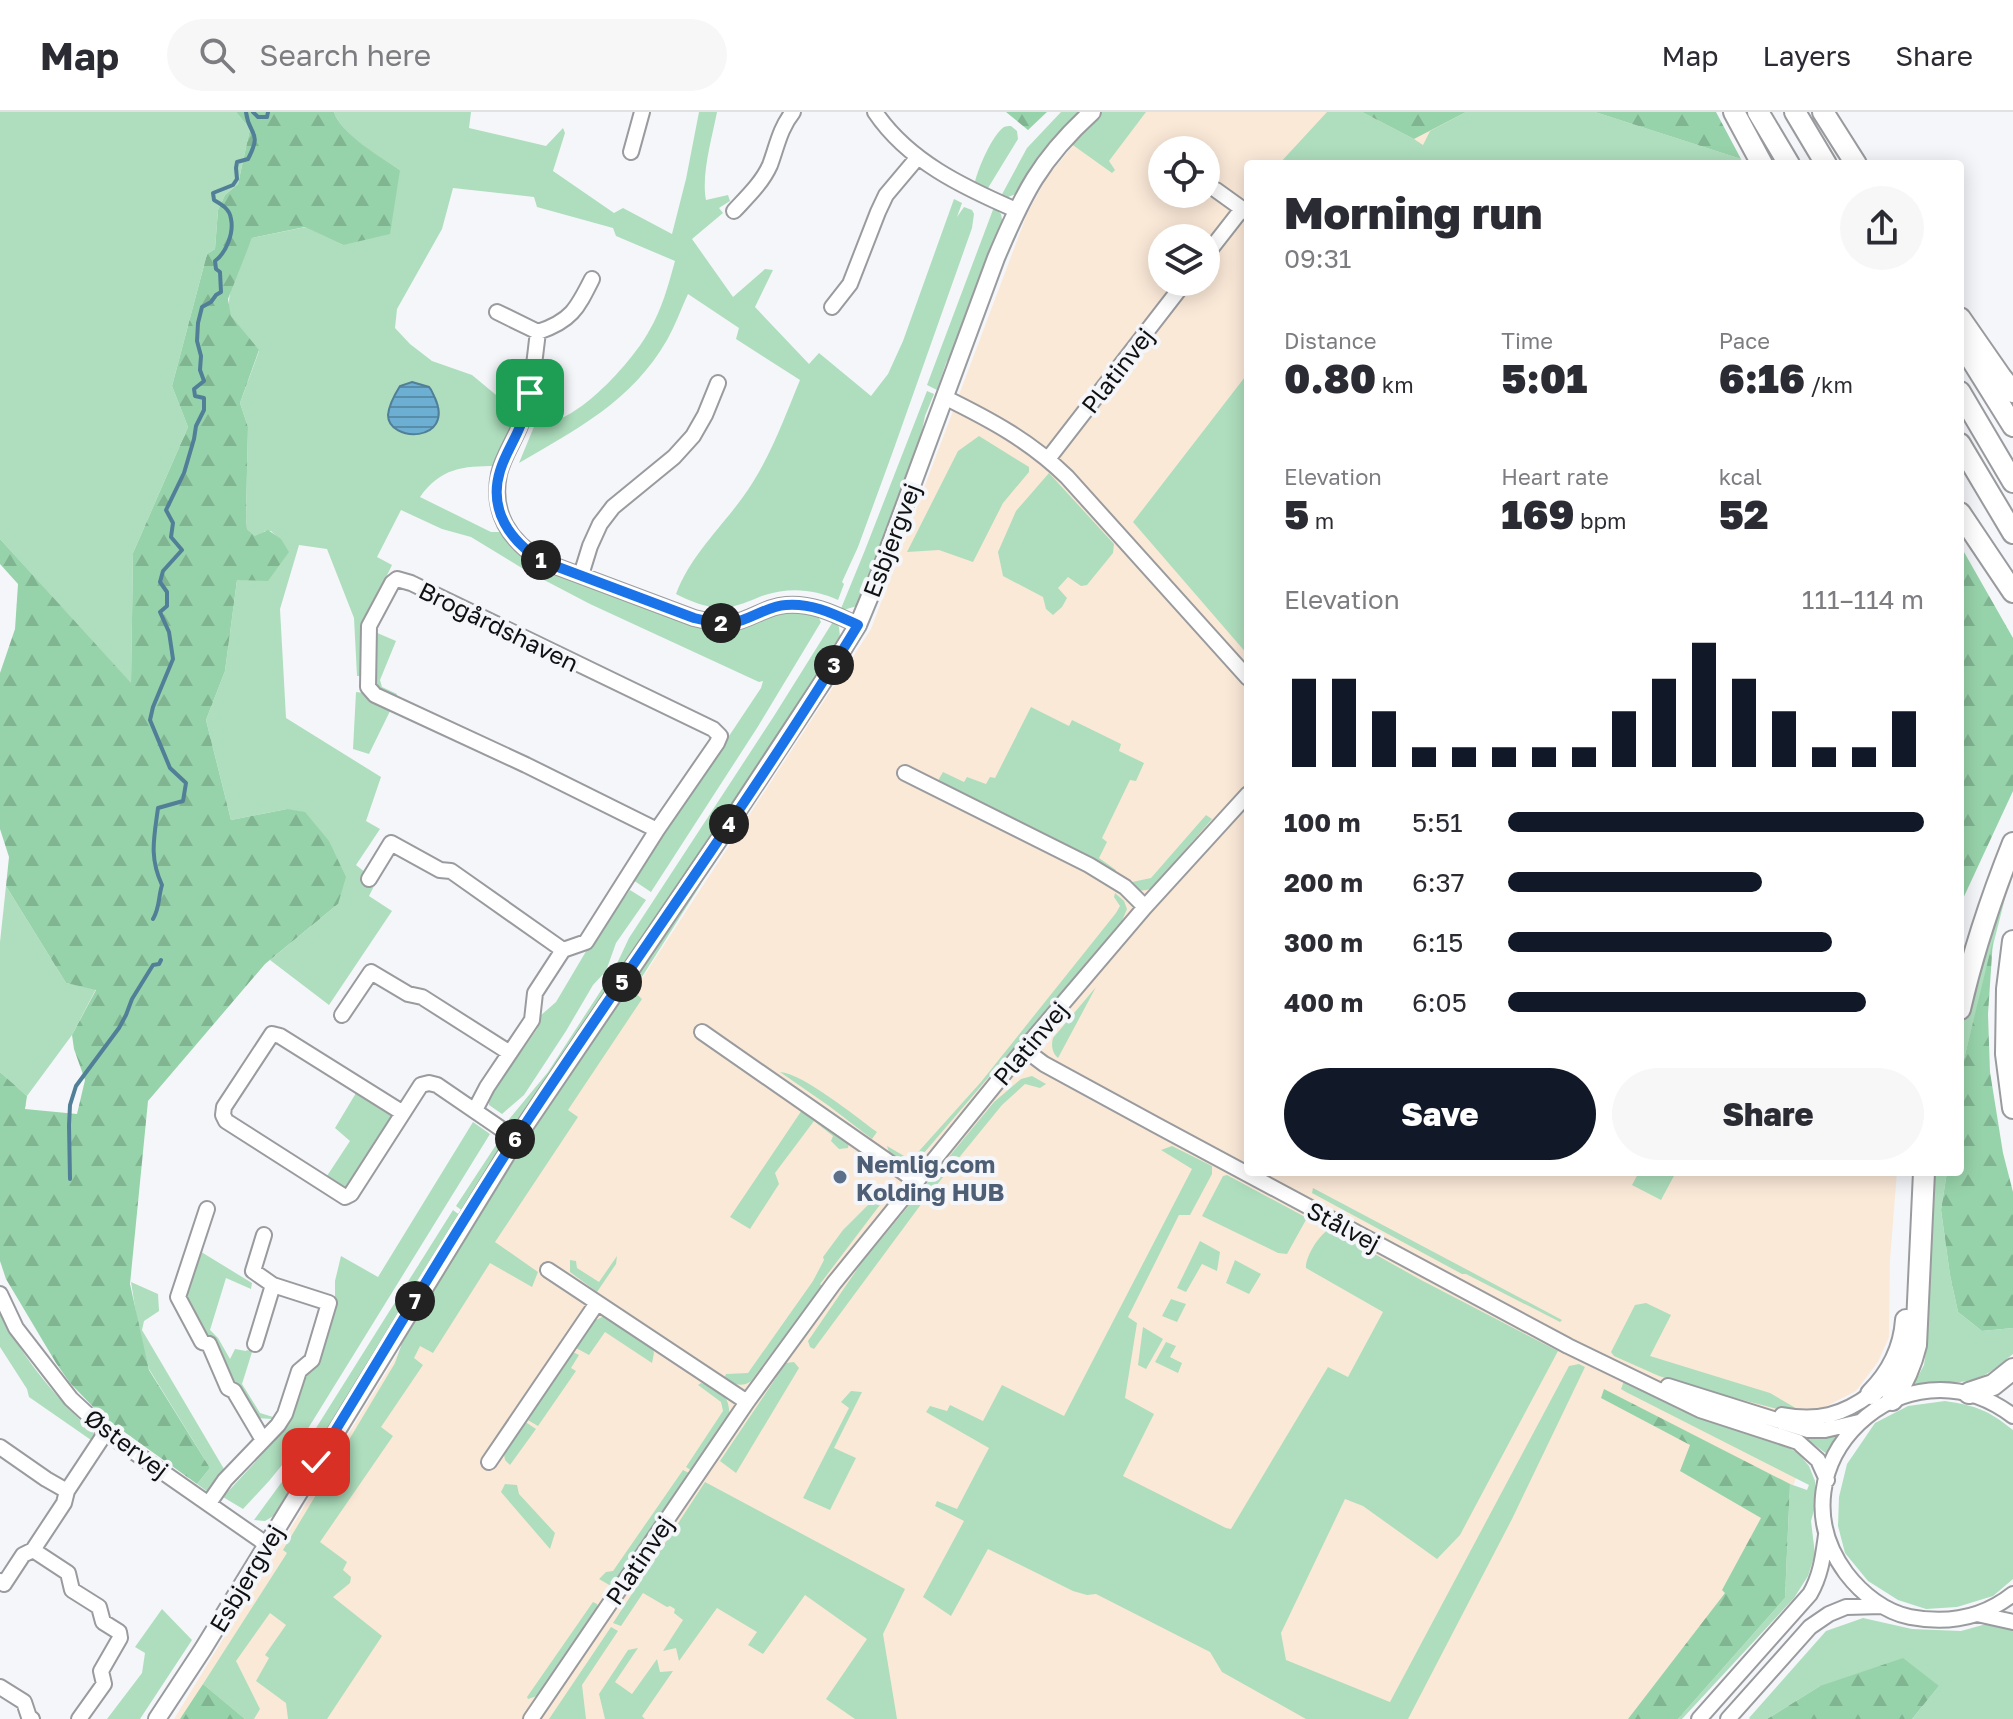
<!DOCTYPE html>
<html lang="en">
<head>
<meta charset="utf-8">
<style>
	body { margin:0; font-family:"Golos Text",sans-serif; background:#f7f7f7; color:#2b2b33; height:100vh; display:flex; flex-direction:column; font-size:30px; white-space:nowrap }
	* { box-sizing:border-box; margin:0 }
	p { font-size:26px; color:#7c7c81 }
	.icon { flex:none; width:44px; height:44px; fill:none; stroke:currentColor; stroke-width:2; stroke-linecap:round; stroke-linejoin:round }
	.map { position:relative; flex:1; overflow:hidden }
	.details { position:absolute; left:1244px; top:48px; width:720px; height:1016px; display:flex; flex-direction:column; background:#fff; border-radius:8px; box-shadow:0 4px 20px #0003 }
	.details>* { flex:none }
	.tools { position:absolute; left:1148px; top:24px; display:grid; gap:16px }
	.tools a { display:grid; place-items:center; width:72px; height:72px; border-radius:50%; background:#fff; box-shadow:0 4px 20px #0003; font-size:40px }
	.pin { position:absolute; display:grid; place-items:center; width:68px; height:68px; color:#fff; margin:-34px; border-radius:16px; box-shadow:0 4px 12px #0006 }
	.km { position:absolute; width:40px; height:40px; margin:-20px; border-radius:50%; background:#222; color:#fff; font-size:22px; line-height:40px; text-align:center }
	.round { display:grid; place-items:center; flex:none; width:84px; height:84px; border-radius:42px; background:#f7f7f7 }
	.overview { display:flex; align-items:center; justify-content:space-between; height:136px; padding:0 40px }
	h1 { font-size:44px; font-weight:800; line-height:60px }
	.figures { display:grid; grid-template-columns:repeat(3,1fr); gap:12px; height:136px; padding:8px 40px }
	.figures div { display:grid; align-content:center }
	.figures b { font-size:40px; font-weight:800 }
	.figures small { font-size:22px; font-weight:400 }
	.figures p { font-size:22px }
	.chart { height:224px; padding:16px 40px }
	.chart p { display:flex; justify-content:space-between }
	.chart svg { width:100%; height:144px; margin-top:8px; stroke:#111827; stroke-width:6 }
	.cta { display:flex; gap:16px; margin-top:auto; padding:16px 40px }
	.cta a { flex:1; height:92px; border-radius:48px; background:#111827; color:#fff; font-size:32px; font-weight:800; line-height:92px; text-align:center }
	.cta a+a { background:#f7f7f7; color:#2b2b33 }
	ul { padding:0 40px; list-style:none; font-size:26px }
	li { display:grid; grid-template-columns:128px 96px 1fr; align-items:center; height:60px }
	li i { height:20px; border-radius:10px; background:#111827 }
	header { display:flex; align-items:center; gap:48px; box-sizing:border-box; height:112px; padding:0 40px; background:#fff; border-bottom:2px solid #e1e1e2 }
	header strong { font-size:38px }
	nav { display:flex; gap:44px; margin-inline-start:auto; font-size:28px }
	.search { width:560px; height:72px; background:#f7f7f7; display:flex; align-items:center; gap:20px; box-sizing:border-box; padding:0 28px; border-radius:44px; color:#7c7c81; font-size:30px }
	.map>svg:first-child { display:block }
</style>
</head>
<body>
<header>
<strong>Map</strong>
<div class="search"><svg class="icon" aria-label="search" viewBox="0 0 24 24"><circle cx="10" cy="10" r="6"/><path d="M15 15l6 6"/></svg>Search here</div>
<nav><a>Map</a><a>Layers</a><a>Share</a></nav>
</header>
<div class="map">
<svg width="2013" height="1607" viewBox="0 0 2013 1607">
	<defs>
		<pattern id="forest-firs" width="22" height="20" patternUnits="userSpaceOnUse" patternTransform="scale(2)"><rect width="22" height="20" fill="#97d3aa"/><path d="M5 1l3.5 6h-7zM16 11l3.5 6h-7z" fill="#81b491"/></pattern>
		<pattern id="water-rules" width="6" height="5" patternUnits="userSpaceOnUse" patternTransform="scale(2)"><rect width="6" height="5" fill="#6dafd2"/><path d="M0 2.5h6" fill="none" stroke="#588da9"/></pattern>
	</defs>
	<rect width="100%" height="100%" fill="#f5f6fa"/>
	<path fill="#fbe9d8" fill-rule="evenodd" d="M1110,0H1362L1414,26L1466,0H1595L1741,47L1743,52H1248V1060H1897L1890,1148L1889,1225L1878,1250L1856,1279L1823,1296L1790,1382L1671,1607H174L417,1210L871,517L1027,102L1047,65L1080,25ZM1162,38H1206V82H1162ZM1162,126H1206V170H1162Z"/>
	<path fill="#aedebd" d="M0,0H236L250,17L238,72L225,83L218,98L215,137L207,142L172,274L188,315L133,441L131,572L0,427Z
		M334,0H471L469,16L546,34L563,16L565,21L553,59L614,101L623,96L672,122L686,67L699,0H717C712,26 701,63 706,88L728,83L730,89L719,96L723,101L692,127L733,185L765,157L773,158L755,195L809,252L819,241L871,284L888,262L903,229L954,87L962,91L957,105L964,95L972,98L974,102L972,116L892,342L858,435L842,470L844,472L838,488C815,477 789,475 765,483C754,487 742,493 730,495C712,498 691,490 676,482C692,439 729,409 753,370C773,338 786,302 800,268L736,227L739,216L688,182C681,197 675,214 667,228C632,289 577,317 519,351L538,305C544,307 550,310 556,308C587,299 634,247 649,219C662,197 668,174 675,149L616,124L613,116L537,95L534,85L453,76L442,117L397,197L395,216L410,232L432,249L472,263L518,301L496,354C462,354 441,356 420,385L491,420H502L513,436L527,446L693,512L801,497L818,504L821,510L757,616L651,780L633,768L646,750L642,747L649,744L761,576L763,569L759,570L590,492L525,458L471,425L442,417L401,398L377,445L392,453L364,511L361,564H357L354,506L327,437L299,433L280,497L286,606L381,665L366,709L380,717L356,753L366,761L364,766L375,772L369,784L392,799L329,893L270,848L338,792L287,697L231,708L206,608L225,559L237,468L276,424L271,419H265L258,424H255L247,417L246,405L248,315L240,291L259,239C252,230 234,213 231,204C222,183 244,145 252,126L306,115L343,133L400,58C380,45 341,22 334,0Z
		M1061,0H1082L1039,46L1016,82L1003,87L1000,86L1027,36Z
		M1102,0H1146L1109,49L1115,58L1112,61L1070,31Z
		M1327,0H1362L1414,27L1423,33L1430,19L1466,0H1595L1741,47L1743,52H1279Z
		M1011,14L1017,19L1018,27L988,76L975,70C978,57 992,23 1004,15C1006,14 1008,14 1011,14Z
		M994,95L1001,102L1003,113L961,227L946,251L937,278L927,273Z
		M1248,261V543L1133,410Z
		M927,279L934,282L925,304L918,339L880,441L857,494L840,499L865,438Z
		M979,324L1029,355V360L1003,391L973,450L939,438L907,440L958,339Z
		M1049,361L1114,432L1113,441L1087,473L1081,474L1068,465L1058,476L1067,486L1062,495L1053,503L1046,497L1043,485L1003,464L998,440L1016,399Z
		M834,508L839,515L840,525L811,574L521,1012L506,1011L548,960L613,860L629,826L774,604Z
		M375,520L396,529L380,568L382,575L397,582L396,585L374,573Z
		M356,580L364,581L392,595L369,642L353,637Z
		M1031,595L1069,614L1072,608L1121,632L1119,639L1144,651L1136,669L1130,668L1102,726L1107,730L1099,746L1116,758L1113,762L936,672L943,660L964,670L967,665L986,672L990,665L995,666Z
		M1206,703L1212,707L1152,776C1138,782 1133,776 1120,769L1124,764L1132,770L1151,766Z
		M2013,755L1964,947L1960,972V915L1964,898Z
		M698,770L701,772L633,879L642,887L568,998L578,1005L495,1130L538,1160L532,1175L490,1151L433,1241L420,1234L414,1246L423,1253L381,1315L393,1324L320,1430L347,1450L343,1458L351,1465L350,1471L333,1485L382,1524L327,1607H288L286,1591L256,1569L269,1546L265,1543L286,1513L270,1501L236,1549L260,1597L254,1607H245L203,1572L287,1441L283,1438L395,1251L401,1234L402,1223L577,951Z
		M6,774L66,871L96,877L72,923L27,984L0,960V830Z
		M630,778L646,788L616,831L606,859L593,873L566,919L524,983L502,1002L489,993V986L537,917L540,904L556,890L588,836Z
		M1115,781L1124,789L1127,797L1122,809L918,1048L909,1052L889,1040L887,1034L911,1048L981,970L1116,801L1120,794L1114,785Z
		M1096,875L1058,946C1052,941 1051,933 1053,926Z
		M780,960C804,962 856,1005 877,1020L872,1027L829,994Z
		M1032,964L1046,972L1040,976L1025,972L1002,993L922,1091L814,1237L810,1235L808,1229L860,1153L994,990L1021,967Z
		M356,981L380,994L393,1003L392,1008L348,1076H342L325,1067L350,1029L335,1016Z
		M808,997L849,1030L848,1036L839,1037L831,1029L833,1024L814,1009L775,1061L779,1072L750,1117L730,1105L802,998Z
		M473,1010L490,1022L296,1336L269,1369L243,1397L223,1385L282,1321L302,1263L317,1254L335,1190V1169L341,1144L378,1165Z
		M500,1022L504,1029V1036L464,1100L456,1094L496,1033Z
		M1172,1034L1212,1054V1062L1190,1103H1179L1128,1205L1137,1211L1125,1286L1154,1302L1123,1364L1226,1416L1231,1417L1328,1255L1348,1265L1383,1200L1306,1156C1305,1145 1320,1121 1330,1117L1421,1168L1558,1239L1460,1423L1437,1447L1363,1394L1345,1387L1281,1521L1286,1548L1390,1590L1569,1254L1579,1252L1585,1255L1512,1407L1408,1607H1306L1222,1560L1210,1540L1096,1482L1087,1483L1073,1479L988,1437L951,1504L923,1485L964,1409L935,1394L937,1389L957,1397L989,1336L926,1300L930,1294L947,1299L950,1293L983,1309L1002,1273L1064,1304L1192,1057L1161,1038Z
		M1639,1060H1676L1661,1088L1632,1073Z
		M1935,1060H1947L1941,1098L1950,1163L1958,1200L1982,1219L2013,1216V1242C2003,1250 1992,1260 1980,1265C1960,1274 1936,1269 1914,1272L1924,1253L1928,1224L1924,1195L1931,1095Z
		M1227,1063L1307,1106L1287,1142L1278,1141L1202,1104L1223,1064Z
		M890,1071L893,1073L892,1077L820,1172L822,1174L751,1269C742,1276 733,1272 724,1267L726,1262L748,1261L813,1169L824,1148L823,1145L843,1118Z
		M1313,1076L1562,1208L1560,1210L1466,1162H1462L1312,1081Z
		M453,1098L461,1104L275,1403L265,1409L254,1408L284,1367Z
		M1200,1129L1220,1140L1217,1159L1202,1152L1186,1180L1177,1176Z
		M198,1138L252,1171L251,1177L226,1166L210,1218L218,1226L230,1247L235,1237L246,1239L247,1238L252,1240L242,1272L260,1301L273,1305L272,1307L256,1306L237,1272L233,1270L206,1227L184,1185Z
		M617,1144L616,1152L597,1180L570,1160V1148L576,1149L577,1156L599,1170Z
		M1235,1148L1261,1162L1249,1182L1226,1171Z
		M131,1170L158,1182L159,1199L144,1209L142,1218L224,1357L208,1380L197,1372L210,1356L149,1257L139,1220Z
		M1171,1187L1186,1192L1177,1210L1162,1204Z
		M1646,1191L1671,1203L1650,1244L1770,1281L1799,1298L1789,1300L1716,1281L1659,1264L1614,1244L1611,1240L1635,1193Z
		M0,1201C24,1248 57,1287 95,1322L91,1328L29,1285L27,1277L0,1235Z
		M604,1204L611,1205L652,1234L654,1241L652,1251L605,1220L589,1243L576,1236L594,1209Z
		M1143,1215L1163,1227L1146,1257L1138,1253Z
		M1166,1230L1176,1234L1170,1245L1182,1251L1178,1261L1155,1250Z
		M573,1240L579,1243L571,1256L576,1259L538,1314L526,1307Z
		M794,1250L799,1256L736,1361L720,1349L786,1251Z
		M1624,1269L1680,1298L1781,1331L1799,1342L1809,1354L1815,1369L1816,1391L1811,1409L1815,1442L1808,1464L1794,1486L1682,1607H1678L1785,1486L1790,1372L1807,1378L1809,1373L1626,1280L1621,1277Z
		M701,1271C719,1276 731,1284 729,1304L692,1359L686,1355L723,1299L721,1290L698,1273Z
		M851,1279L862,1280L834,1336L856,1346L830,1398L803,1386L849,1296L841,1290Z
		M1945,1289C1977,1294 1988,1298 2013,1318V1467L1993,1484L1957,1495L1926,1497L1898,1488L1868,1469L1845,1441L1838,1414L1839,1385L1847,1352L1875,1311L1908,1294Z
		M524,1309L536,1317L510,1353L505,1348L504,1342Z
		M1841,1321L1828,1343L1803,1324L1804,1322Z
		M683,1358L689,1361L614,1472L611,1474L599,1467L606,1460L613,1459Z
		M705,1370L905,1477L883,1522L897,1607H855L826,1587L867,1527L805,1483L763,1542L748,1533L757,1520L717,1496L679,1549L676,1536L663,1539L683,1508L674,1501L675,1497L670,1494L667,1495L643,1481L621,1514L613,1511Z
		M505,1372L517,1373L519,1382L555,1421L550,1437L501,1380Z
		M593,1490L597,1492L598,1496L537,1584L528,1587L527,1585Z
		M162,1497L192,1528L140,1607H107L142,1561L145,1541L135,1535Z
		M1863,1506L1912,1517L1961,1519L1990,1511L2013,1516V1607H1912L1939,1574H1820L1767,1607H1750L1749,1606L1826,1519Z
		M611,1515L618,1519L582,1573L586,1607H549Z
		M638,1536L615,1570L632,1582L657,1547L660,1560L673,1559L642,1604L645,1607H605L599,1582L628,1538Z"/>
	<path fill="url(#forest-firs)" d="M236,0H334C341,22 381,45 400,58L390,122L343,133L305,115L252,126L228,187L231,204L259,238L240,291L248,315L246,405L247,417L255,424L268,418L281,427L289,440L268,469L237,468L225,559L206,608L231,708L287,697L305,700L329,729L346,765L338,792L265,852L148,989L130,1172L149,1258L210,1356L197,1372L102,1304L70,1271L56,1251L6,1167L0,1149V960L27,984L25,997L77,1002L85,968L74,937L72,923L96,878L66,871L6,774L9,745L0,717V561L15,517L18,472L0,452V427L131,571L133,441L188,315L172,274L207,142L215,137L218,98L225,83L238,72L250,17Z
		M1006,0H1047L1028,18Z
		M1362,0H1466L1414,27Z
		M1595,0H1716L1741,47Z
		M1960,433L2013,526V679L1961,791Z
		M1993,828L1988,902L1990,960L2003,1041L2013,1080V1216L1982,1219L1958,1200L1950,1163L1941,1098L1947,1060H1960V972L1964,947Z
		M1604,1277L1790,1372L1785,1486L1678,1607H1628L1725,1481L1722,1478L1761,1406L1680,1359L1690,1333L1601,1286Z
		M1903,1546L1939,1574L1912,1607H1767L1820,1574Z
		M203,1572L245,1607H180Z"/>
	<path fill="url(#water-rules)" stroke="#517f98" stroke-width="2" d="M412,270L429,275C432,278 433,282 435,286C455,331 388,331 388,303C389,292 395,282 400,274Z"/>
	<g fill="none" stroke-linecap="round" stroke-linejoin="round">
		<path stroke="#517f98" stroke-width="4" d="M253,0L258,5H267L268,0
			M153,807C160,795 158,786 162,773C149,745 154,726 158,696L183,689L186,671L170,656L150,608L153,595L173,547L169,520L160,500L167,494V480L160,470L163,459L182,438L171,425L173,411L166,398L184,361L194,327L196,314L204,298V286L195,284L194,277L204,269L200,258L201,244L197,229L198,211L202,195L211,190L216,183L221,180L220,160L216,157L215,149C226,141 234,121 231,107C230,97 221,92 214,88L213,81L233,73L237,67L236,56L237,50L248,47C263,18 249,25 246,0
			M70,1067L69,1013L70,993L76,974L119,916L126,903L132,887L153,853L159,852L161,848"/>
		<g stroke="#9a9b9e" stroke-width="18">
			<path id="minor" d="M875,0C908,49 963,75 1016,98
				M631,40L642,0
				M1216,78L1248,101
				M734,99C747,85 762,71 770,53C777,34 780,16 793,0
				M1206,143L1242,97
				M832,195L850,172L878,100L886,83L918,45
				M497,200L538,220C571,209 577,197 592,167
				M538,220C534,251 532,282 521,311C515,328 503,344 499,362C491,402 510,429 542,449L694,506C706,509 719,512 732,511C750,508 767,494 786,493C813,491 834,502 858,513
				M944,285C991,308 1030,329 1067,365L1248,566
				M1048,347L1185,170
				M581,463L590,434L600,412L613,395L674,345L693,324L705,303L718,271
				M905,661L1089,753L1125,775L1145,795
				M369,767L391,731L440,758L451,759L563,838
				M342,903L371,860L408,882L422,885L510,941
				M702,920L916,1069
				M1024,937L1044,952L1156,1013L1568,1234L1700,1298L1798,1330L1818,1348L1827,1368
				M475,998L487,975L532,908L535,881L563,838L586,830L657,718L717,631L720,624L713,617L411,471L397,467L392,471L369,514L368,575L375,583L526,653L657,718
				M403,1001L280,924L272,922L224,995L223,1003L226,1009L345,1085L351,1082L421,973L429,971L437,973L516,1027
				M207,1097L178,1185L202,1230L209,1232L228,1276L234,1279L263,1328
				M264,1123L253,1159L273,1173
				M548,1158L747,1290
				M0,1182L16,1216L71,1287L111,1324L266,1432
				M1668,1274L1808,1318H1825L1859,1310
				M1782,1303C1817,1310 1843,1303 1871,1282
				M2013,1304C1904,1221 1767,1354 1846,1461C1862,1482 1885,1500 1910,1505C1947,1512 1983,1506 2013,1482
				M0,1335L46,1367L67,1379
				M489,1350L597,1191
				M209,1391L225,1368L278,1313L285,1302L299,1259L312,1248L329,1191L273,1173L255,1232
				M33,1438L68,1461L72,1478L99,1495L103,1510L119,1520L120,1526L101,1559L104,1572L79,1607
				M0,1469L4,1472L23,1443L33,1438L64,1391L67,1379L106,1320
				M1977,1502L2013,1510
				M0,1575L24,1590L29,1605L32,1607
				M531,1607L747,1290L834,1171L1024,937L1145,795L1248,682
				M1699,1607L1810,1482C1821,1463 1823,1444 1826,1423
				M1728,1607L1810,1515L1829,1502L1846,1495L1882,1494"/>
		</g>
		<g stroke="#9a9b9e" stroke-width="20">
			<path id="major" d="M157,1607L203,1537L516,1027L722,723L824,568L858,513L880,460L996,146C1023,82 1040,47 1092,0"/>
		</g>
		<g stroke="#9a9b9e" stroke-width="24">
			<path id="highway" d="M1734,0L1762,52
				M1758,0L1789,52
				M1795,0L1826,52
				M1823,0L1856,52
				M1960,206L2001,265L2013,280
				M1960,229L2013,314
				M1960,280L2013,370
				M1960,332L2013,421
				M1960,401L2013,480
				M2013,829L2007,877L2006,942L2013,996
				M1960,897C1973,840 1991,786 2013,731
				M1969,1281L1993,1273L2013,1257
				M1871,1282C1892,1261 1904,1237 1906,1208
				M1892,1288C1904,1270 1911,1254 1916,1233L1924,1060"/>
		</g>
		<use href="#minor" stroke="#fff" stroke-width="14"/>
		<use href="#major" stroke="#fff" stroke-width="16"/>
		<use href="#highway" stroke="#fff" stroke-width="20"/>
	</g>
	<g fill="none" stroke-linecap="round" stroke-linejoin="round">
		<g stroke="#fff" stroke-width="16">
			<path id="route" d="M316,1350C383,1242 447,1132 516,1026C629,854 751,689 858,513C834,502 813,491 786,493C767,494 750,508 732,511C719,512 706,509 694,506L542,449C510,429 488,398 500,359C505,342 515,328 521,312C525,302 527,291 530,281"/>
		</g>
		<use href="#route" stroke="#1a73e8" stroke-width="10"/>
	</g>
	<circle fill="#5c6f8a" stroke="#f5f6fa" stroke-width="3" cx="840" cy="1065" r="8"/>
	<g text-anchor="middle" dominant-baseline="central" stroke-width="8" stroke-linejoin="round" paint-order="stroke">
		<g font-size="24" fill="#0f1011" stroke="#f5f6fa">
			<text transform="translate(1117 258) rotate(-52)">Platinvej</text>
			<text transform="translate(891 428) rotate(-69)">Esbjergvej</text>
			<text transform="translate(499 514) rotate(26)">Brogårdshaven</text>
			<text transform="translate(1030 931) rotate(-50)">Platinvej</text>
			<text transform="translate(1344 1114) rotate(28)">Stålvej</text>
			<text transform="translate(127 1331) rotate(37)">Østervej</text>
			<text transform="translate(639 1448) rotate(-56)">Platinvej</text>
			<text transform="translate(246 1466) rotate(-59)">Esbjergvej</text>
		</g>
		<g font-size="24" font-weight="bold" fill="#4e5e75" stroke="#f5f6fa" text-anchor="start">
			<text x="856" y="1051">Nemlig.com<tspan x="856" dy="28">Kolding HUB</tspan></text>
		</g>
	</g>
</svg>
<div class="tools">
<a><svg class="icon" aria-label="locate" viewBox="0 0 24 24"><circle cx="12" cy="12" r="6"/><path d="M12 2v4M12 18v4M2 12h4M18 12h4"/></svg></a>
<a><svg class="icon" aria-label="layers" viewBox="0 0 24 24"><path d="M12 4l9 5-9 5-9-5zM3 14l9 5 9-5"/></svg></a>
</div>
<div class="pin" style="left:530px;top:281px;background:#1e9e55"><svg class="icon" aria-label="arrive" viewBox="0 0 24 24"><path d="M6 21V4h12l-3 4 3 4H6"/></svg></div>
<div class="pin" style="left:316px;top:1350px;background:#d93025"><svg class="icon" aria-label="check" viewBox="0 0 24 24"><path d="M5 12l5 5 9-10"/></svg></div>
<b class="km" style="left:541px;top:448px">1</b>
<b class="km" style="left:721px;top:511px">2</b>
<b class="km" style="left:834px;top:553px">3</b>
<b class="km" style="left:729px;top:712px">4</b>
<b class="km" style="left:622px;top:870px">5</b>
<b class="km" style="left:515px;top:1027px">6</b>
<b class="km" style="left:415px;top:1189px">7</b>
<section class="details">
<div class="overview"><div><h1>Morning run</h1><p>09:31</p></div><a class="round"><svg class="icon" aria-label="share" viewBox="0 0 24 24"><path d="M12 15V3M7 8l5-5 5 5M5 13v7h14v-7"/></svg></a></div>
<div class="figures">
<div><p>Distance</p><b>0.80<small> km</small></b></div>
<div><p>Time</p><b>5:01</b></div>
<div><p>Pace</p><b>6:16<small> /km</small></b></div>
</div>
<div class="figures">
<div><p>Elevation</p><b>5<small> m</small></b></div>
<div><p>Heart rate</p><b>169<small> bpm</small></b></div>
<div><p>kcal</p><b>52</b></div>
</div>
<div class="chart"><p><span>Elevation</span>111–114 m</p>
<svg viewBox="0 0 160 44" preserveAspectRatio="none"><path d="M5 44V17M15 44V17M25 44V27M35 44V38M45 44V38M55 44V38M65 44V38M75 44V38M85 44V27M95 44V17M105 44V6M115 44V17M125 44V27M135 44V38M145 44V38M155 44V27"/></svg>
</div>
<ul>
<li><b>100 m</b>5:51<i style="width:100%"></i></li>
<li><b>200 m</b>6:37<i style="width:61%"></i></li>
<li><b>300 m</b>6:15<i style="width:78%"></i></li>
<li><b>400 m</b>6:05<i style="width:86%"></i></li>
</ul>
<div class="cta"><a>Save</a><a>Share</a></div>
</section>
</div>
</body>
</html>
